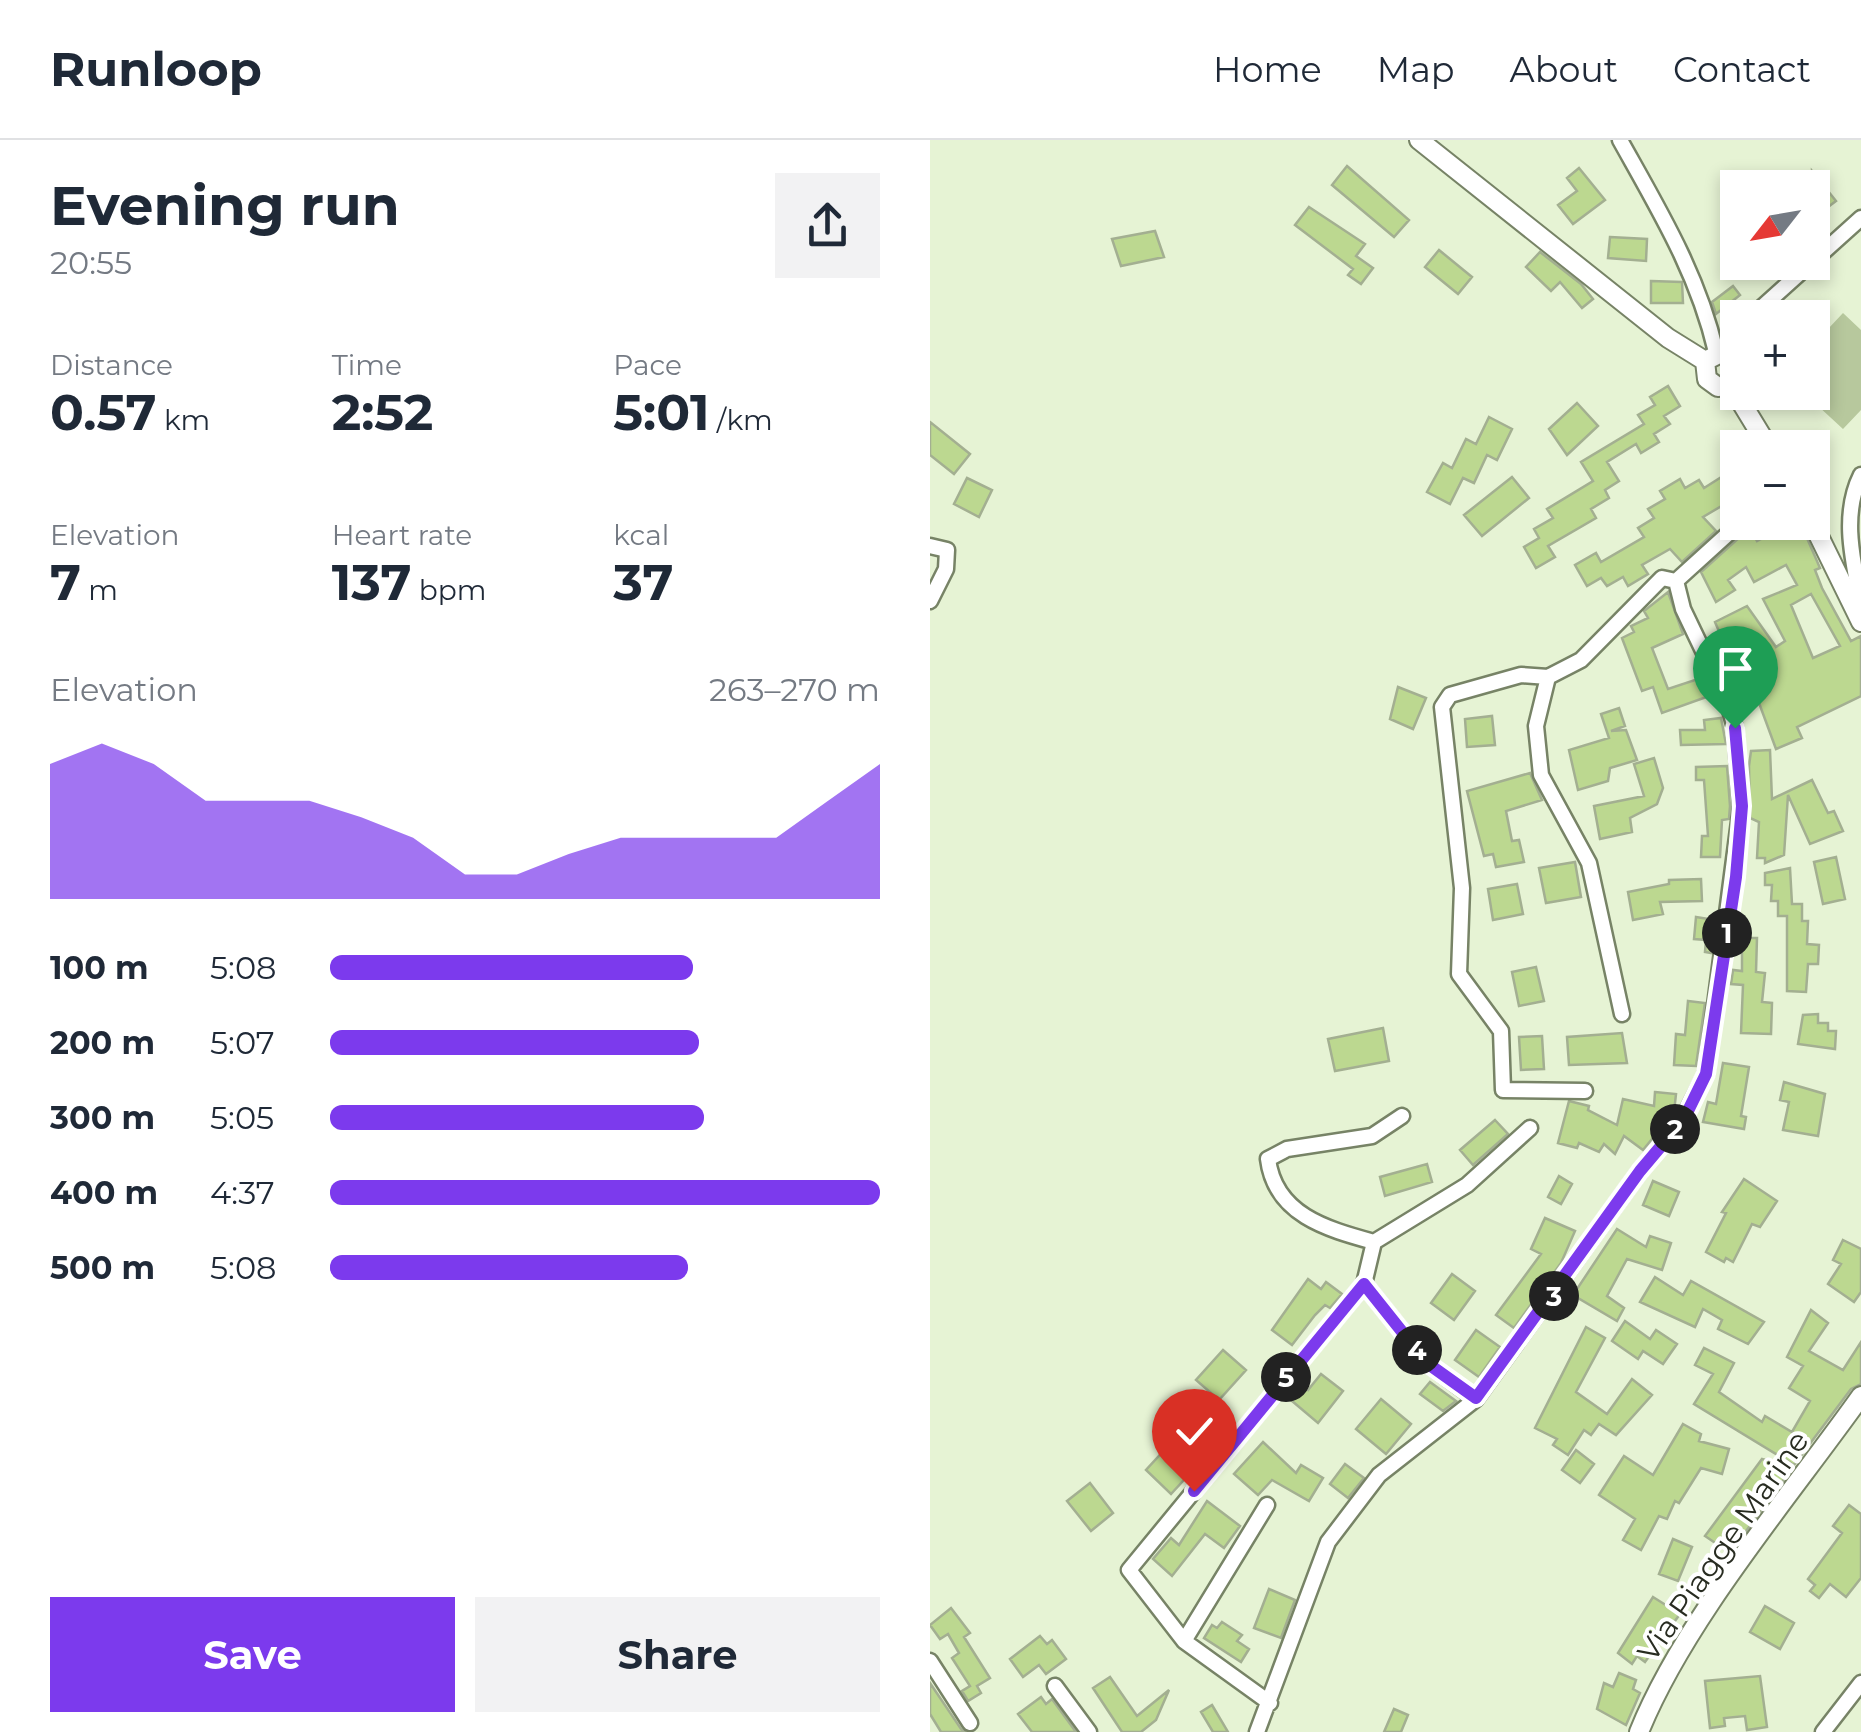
<!DOCTYPE html>
<html lang="en">
<head>
<meta charset="utf-8">
<style>
	body { margin:0; font-family:Montserrat,sans-serif; background:#f2f2f3; color:#1f2937; height:100vh; display:flex; flex-direction:column; font-size:38px; white-space:nowrap }
	* { box-sizing:border-box; margin:0 }
	p { font-size:32px; color:#747a83 }
	.icon { flex:none; width:55px; height:55px; fill:none; stroke:currentColor; stroke-width:2; stroke-linecap:round; stroke-linejoin:round }
	.map { position:relative; flex:1; overflow:hidden }
	.side { display:flex; flex-direction:column; background:#fff; width:930px }
	.side>* { flex:none }
	.needle { width:65px; rotate:239deg }
	.fabs { position:absolute; left:790px; top:30px; display:grid; gap:20px }
	.fabs a { display:grid; place-items:center; width:110px; height:110px; border-radius:0px; background:#fff; box-shadow:0 5px 15px #0003; font-size:50px }
	.pin { position:absolute; display:grid; place-items:center; width:85px; height:85px; color:#fff; margin:-102px -42px; border-radius:50% 50% 50% 0; rotate:-45deg; box-shadow:0 0 10px #0007 }
	.pin .icon { rotate:45deg }
	.km { position:absolute; width:50px; height:50px; margin:-25px; border-radius:50%; background:#222; color:#fff; font-size:28px; line-height:50px; text-align:center }
	.round { display:grid; place-items:center; flex:none; width:105px; height:105px; border-radius:0px; background:#f2f2f3 }
	.headline { display:flex; align-items:center; justify-content:space-between; height:170px; padding:0 50px }
	h1 { font-size:55px; font-weight:700; line-height:75px }
	.metrics { display:grid; grid-template-columns:repeat(3,1fr); gap:15px; height:170px; padding:10px 50px }
	.metrics div { display:grid; align-content:center }
	.metrics b { font-size:50px; font-weight:700 }
	.metrics small { font-size:28px; font-weight:400 }
	.metrics p { font-size:28px }
	.chart { height:280px; padding:20px 50px }
	.chart p { display:flex; justify-content:space-between }
	.chart svg { width:100%; height:180px; margin-top:10px; fill:#7c3aed; opacity:.7 }
	.action { display:flex; gap:20px; margin-top:auto; padding:20px 50px }
	.action a { flex:1; height:115px; border-radius:0px; background:#7c3aed; color:#fff; font-size:40px; font-weight:700; line-height:115px; text-align:center }
	.action a+a { background:#f2f2f3; color:#1f2937 }
	ul { padding:0 50px; list-style:none; font-size:32px }
	li { display:grid; grid-template-columns:160px 120px 1fr; align-items:center; height:75px }
	li i { height:25px; border-radius:12px; background:#7c3aed }
	header { display:flex; align-items:center; gap:60px; box-sizing:border-box; height:140px; padding:0 50px; background:#fff; border-bottom:2px solid #e0e1e3 }
	header strong { font-size:48px }
	nav { display:flex; gap:55px; margin-inline-start:auto; font-size:35px }
	main { display:flex; flex:1; min-height:0 }
	.map>svg:first-child { display:block }
</style>
</head>
<body>
<header>
<strong>Runloop</strong>
<nav><a>Home</a><a>Map</a><a>About</a><a>Contact</a></nav>
</header>
<main>
<section class="side">
<div class="headline"><div><h1>Evening run</h1><p>20:55</p></div><a class="round"><svg class="icon" aria-label="share" viewBox="0 0 24 24"><path d="M12 15V3M7 8l5-5 5 5M5 13v7h14v-7"/></svg></a></div>
<div class="metrics">
<div><p>Distance</p><b>0.57<small> km</small></b></div>
<div><p>Time</p><b>2:52</b></div>
<div><p>Pace</p><b>5:01<small> /km</small></b></div>
</div>
<div class="metrics">
<div><p>Elevation</p><b>7<small> m</small></b></div>
<div><p>Heart rate</p><b>137<small> bpm</small></b></div>
<div><p>kcal</p><b>37</b></div>
</div>
<div class="chart"><p><span>Elevation</span>263–270 m</p>
<svg viewBox="0 0 160 44" preserveAspectRatio="none"><path d="M0 44V11L10 6L20 11L30 20L40 20L50 20L60 24L70 29L80 38L90 38L100 33L110 29L120 29L130 29L140 29L150 20L160 11V44z"/></svg>
</div>
<ul>
<li><b>100 m</b>5:08<i style="width:66%"></i></li>
<li><b>200 m</b>5:07<i style="width:67%"></i></li>
<li><b>300 m</b>5:05<i style="width:68%"></i></li>
<li><b>400 m</b>4:37<i style="width:100%"></i></li>
<li><b>500 m</b>5:08<i style="width:65%"></i></li>
</ul>
<div class="action"><a>Save</a><a>Share</a></div>
</section>
<div class="map">
<svg width="931" height="1592" viewBox="0 0 931 1592">
	<rect width="100%" height="100%" fill="#e6f3d4"/>
	<path fill="#b7c89d" d="M913,173L931,190V270L913,289L874,253L882,252L883,205Z"/>
	<path fill="#bcd890" stroke="#a3af91" stroke-width="2.5" fill-rule="evenodd" d="M417,26L479,80L464,97L402,45Z
		M649,28L675,60L643,84L628,65L647,51L637,38Z
		M882,31L906,61L882,79Z
		M379,67L435,104L426,116L443,128L431,144L418,135L423,129L365,85Z
		M225,91L234,117L191,126L182,99Z
		M680,97L717,99L716,121L678,118Z
		M509,110L542,137L528,154L495,127Z
		M610,112L651,144L663,159L652,168L630,142L621,151L596,127Z
		M721,141L752,142L753,163H721Z
		M803,146L810,155L786,174L782,162Z
		M738,246L750,266L734,276L740,284L724,294L729,302L711,313L706,304L677,322L689,341L675,350L679,358L661,369L666,378L618,406L625,417L606,428L594,407L609,398L604,389L623,378L617,369L663,341L651,322L714,284L708,275L725,265L720,257Z
		M647,263L668,286L637,315L619,289Z
		M559,277L582,289L567,320L557,315L544,343L533,338L520,364L497,352L513,323L522,328L536,299L546,304Z
		M0,282L40,314L24,334L0,315Z
		M793,336L805,358L773,377L786,391L752,422L740,409L712,425L718,434L698,446L693,437L677,446L671,438L657,446L645,425L666,413L671,422L714,397L708,388L724,378L718,369L735,359L730,351L750,339L755,348L769,340L774,348Z
		M582,337L599,358L552,396L534,375Z
		M37,338L62,350L49,377L24,364Z
		M842,382H870L890,428L885,430L892,448L921,501L931,496V556L867,587L872,598L846,609L825,552L818,555L811,537L800,542L793,529L803,524L785,482L817,466L846,507L855,501L833,459L867,445L856,425L824,442L816,427L798,440L805,450L786,462L771,432L812,395L821,390L827,401L846,391ZM881,454L910,506L883,518L861,465Z
		M738,452L753,494L722,508L738,549L774,537L782,555L732,573L723,547L712,551L692,498L704,492L701,486L718,478L714,471Z
		M468,547L496,558L483,589L460,579Z
		M689,568L695,586L681,591L696,590L707,620L680,628L678,641L648,650L639,610L679,598L671,574Z
		M562,576L565,605L537,607L535,579Z
		M791,578L796,604L751,605L750,590H775L774,580Z
		M840,610L842,659L882,640L898,673L904,671L913,691L880,704L858,655L854,715L835,723V718H827L829,682L820,678L819,626L821,611Z
		M724,618L733,648L727,664L700,678L702,692L670,699L664,666L714,656L704,624Z
		M797,626L800,666L799,679L792,680L790,717H771L772,696H778L774,640H766V627Z
		M600,633L612,660L576,671L582,701L589,700L594,722L566,727L563,714L554,716L537,651Z
		M906,717L915,759L893,764L884,722Z
		M645,722L651,757L616,763L609,728Z
		M860,728L862,764H872V781H878L877,804L889,805L888,824H878L876,852L857,851V776H848V761H841L842,745H835V733Z
		M771,739L772,761L730,762L733,774L703,780L698,752L739,744V740Z
		M587,744L593,774L563,780L558,749Z
		M766,777L785,780L781,813L775,812L776,800L764,799Z
		M812,798H827L826,832L835,833L832,862L842,863L841,894L811,893L813,845L801,844L803,830L812,831Z
		M606,827L614,861L589,866L582,832Z
		M758,861L775,863L766,926L744,925L746,894L755,895Z
		M888,874V883H898V891H906L905,909L868,904L873,875Z
		M453,888L459,921L405,931L398,899Z
		M692,893L697,923L639,925L637,897Z
		M612,896L614,929L591,930L589,897Z
		M793,923L819,927L811,976L816,977L814,989L773,982L778,962L786,964Z
		M854,942L895,954L888,996L853,990L859,962L850,960Z
		M725,952L746,954L744,972L713,1010L694,996L685,1014L674,1004L669,1012L649,1003L647,1008L628,1003L639,961L659,966L658,970L687,985L693,959L724,966Z
		M565,980L578,994L543,1025L530,1010Z
		M497,1024L502,1042L455,1056L450,1037Z
		M629,1036L642,1044L631,1064L618,1057Z
		M814,1039L847,1061L830,1087L822,1084L803,1122L796,1118L794,1122L776,1112L796,1073L792,1072Z
		M723,1041L749,1052L739,1076L713,1065Z
		M615,1078L645,1091L631,1123L584,1188L566,1175L611,1114L601,1109Z
		M687,1089L716,1107L720,1096L741,1103L732,1130L697,1119L677,1156L694,1168L687,1181L643,1155Z
		M913,1100L931,1109V1152L924,1162L898,1144L911,1124L903,1120Z
		M522,1134L545,1151L524,1180L501,1163Z
		M725,1137L753,1155L761,1141L834,1182L818,1204L788,1189L792,1180L773,1169L765,1187L710,1162Z
		M378,1139L391,1149L396,1142L412,1154L400,1168L395,1165L385,1175L362,1205L342,1190Z
		M881,1170L898,1183L879,1211L913,1230L931,1202V1244L921,1249L864,1325L764,1264L783,1234L765,1225L774,1208L804,1223L789,1252L832,1282L835,1276L862,1292L880,1261L859,1248L873,1226L857,1217Z
		M695,1181L720,1199L726,1190L747,1204L733,1224L713,1211L708,1219L682,1201Z
		M656,1187L675,1198L646,1252L677,1274L702,1239L722,1255L686,1295L669,1284L661,1295L654,1290L638,1315L623,1305L627,1299L605,1288Z
		M546,1190L570,1207L549,1237L525,1220Z
		M293,1210L316,1230L289,1260L266,1240Z
		M391,1234L413,1251L388,1283L362,1261L372,1246L378,1250Z
		M500,1242L526,1261L513,1271L490,1254Z
		M451,1259L481,1284L456,1314L426,1289Z
		M753,1284L771,1294L769,1301L799,1309L792,1334L771,1328L749,1363L745,1361L737,1379L729,1376L711,1410L693,1400L705,1379L669,1355L694,1316L723,1335Z
		M333,1302L366,1333L371,1325L393,1338L379,1361L342,1340L328,1355L304,1334Z
		M238,1306L263,1330L241,1354L216,1330Z
		M646,1310L664,1324L650,1343L632,1330Z
		M832,1319L863,1327L800,1413L775,1396Z
		M415,1324L434,1338L418,1358L400,1344Z
		M160,1343L183,1373L161,1391L137,1361Z
		M277,1361L310,1386L294,1408L275,1394L242,1436L223,1419L241,1398L249,1405Z
		M919,1365L931,1374V1438L916,1457L900,1444L889,1458L880,1451L885,1445L878,1439L912,1393L903,1386Z
		M743,1399L762,1407L748,1441L729,1434Z
		M339,1449L365,1460L351,1498L324,1488Z
		M723,1457L750,1474L715,1522L707,1516L702,1524L688,1513Z
		M835,1466L864,1483L850,1509L820,1492Z
		M21,1468L40,1493L34,1497L60,1538L47,1546L51,1553L38,1561L32,1551L40,1546L22,1518L29,1513L18,1494L10,1499L0,1485Z
		M292,1482L312,1495L307,1501L319,1509L311,1522L274,1498L282,1485L287,1488Z
		M110,1496L117,1504L122,1500L136,1519L116,1534L109,1525L93,1537L80,1519Z
		M689,1533L706,1540L703,1549L710,1553L696,1585L667,1569L674,1543L683,1547Z
		M830,1536L837,1587L817,1590L815,1576L794,1578L795,1586L780,1588L775,1541Z
		M180,1537L207,1576L239,1550L226,1580L211,1592H192L163,1548Z
		M0,1543L31,1589L35,1592H11L0,1574Z
		M111,1557L116,1564L122,1559L146,1592H102L88,1574Z
		M282,1565L298,1592H283L271,1572Z
		M464,1569L478,1575L471,1592H454Z"/>
	<g fill="none" stroke-linecap="round" stroke-linejoin="round">
		<g stroke="#778366" stroke-width="19">
			<path id="minor" d="M690,0C729,70 768,134 786,212
				M820,178L931,78
				M793,212L808,187
				M931,335C911,375 923,421 931,463
				M0,406L17,410L16,429L0,461
				M618,537L606,586L611,635L659,723L692,874
				M655,951L573,950L571,891L529,834L532,748L512,567L520,555L591,535L618,537L651,520L732,438L746,441
				M444,1102C397,1089 345,1075 338,1019L357,1009L442,996L472,976
				M546,1259L497,1223L434,1144L444,1102L537,1045L600,988
				M254,1501L337,1365
				M0,1521L40,1583
				M125,1546L159,1592
				M340,1563L254,1501L199,1430L434,1144
				M327,1592L398,1402L449,1335L546,1259L710,1031L753,979L776,934L811,666L805,588L798,563L753,469L746,441L811,382
				M893,1592L931,1543"/>
		</g>
		<g stroke="#778366" stroke-width="22">
			<path id="tertiary" d="M489,0L738,198L775,221
				M775,221L777,239L788,247L800,244L808,234
				M775,221L793,212L808,224
				M800,244L839,308
				M882,382L931,482
				M709,1592C754,1480 860,1356 931,1256"/>
		</g>
		<use href="#minor" stroke="#fff" stroke-width="14"/>
		<use href="#tertiary" stroke="#fff" stroke-width="18"/>
	</g>
	<g fill="none" stroke-linecap="round" stroke-linejoin="round">
		<g stroke="#fff" stroke-width="20">
			<path id="route" d="M264,1351L434,1144L497,1223L546,1258L710,1031L754,979L776,934L806,737L812,666L805,588"/>
		</g>
		<use href="#route" stroke="#7c3aed" stroke-width="12"/>
	</g>
	<g text-anchor="middle" dominant-baseline="central" stroke-width="8" stroke-linejoin="round" paint-order="stroke">
		<g font-size="30" fill="#282c21" stroke="#fff">
			<text transform="translate(793 1406) rotate(-55)">Via Piagge Marine</text>
		</g>
	</g>
</svg>
<div class="fabs">
<a><svg class="needle" viewBox="-14 -14 28 28"><path d="M0-13l5 13h-10z" fill="#e53935"/><path d="M0 13l5-13h-10z" fill="#747a83"/></svg></a>
<a>+</a>
<a>−</a>
</div>
<div class="pin" style="left:805px;top:588px;background:#1e9e55"><svg class="icon" aria-label="arrive" viewBox="0 0 24 24"><path d="M6 21V4h12l-3 4 3 4H6"/></svg></div>
<div class="pin" style="left:264px;top:1351px;background:#d93025"><svg class="icon" aria-label="check" viewBox="0 0 24 24"><path d="M5 12l5 5 9-10"/></svg></div>
<b class="km" style="left:797px;top:793px">1</b>
<b class="km" style="left:745px;top:989px">2</b>
<b class="km" style="left:624px;top:1156px">3</b>
<b class="km" style="left:487px;top:1210px">4</b>
<b class="km" style="left:356px;top:1237px">5</b>
</div>
</main>
</body>
</html>
